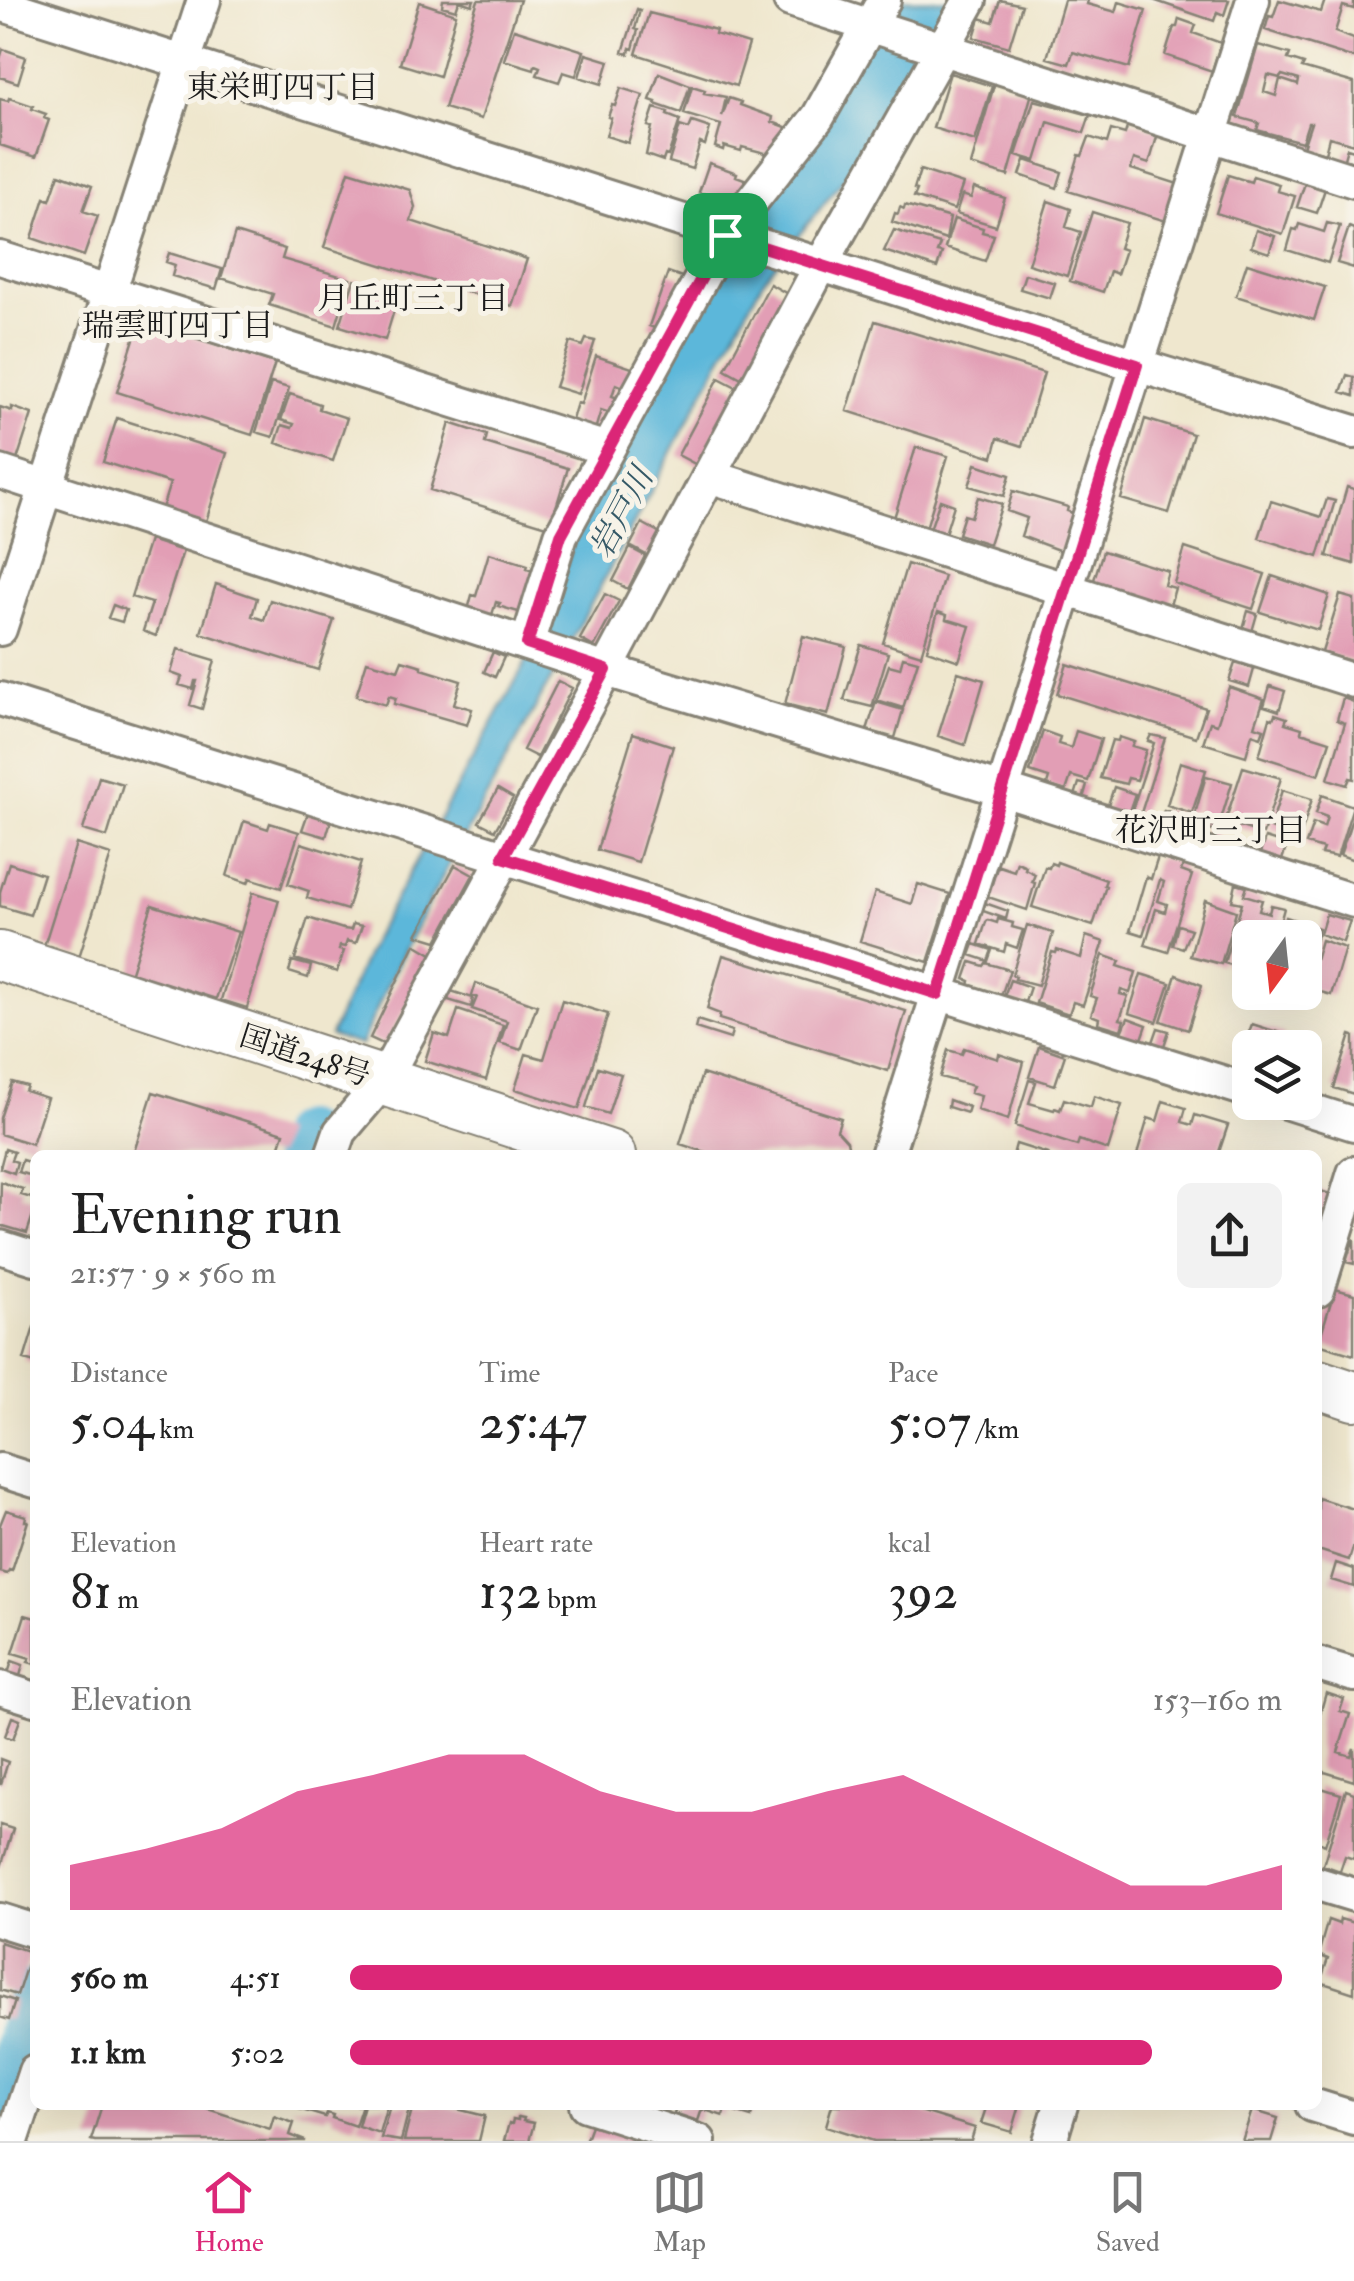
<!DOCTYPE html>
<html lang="en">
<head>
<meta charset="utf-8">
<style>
	body { margin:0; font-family:"IM FELL Double Pica","Noto Serif JP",serif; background:#f2f2f2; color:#222; height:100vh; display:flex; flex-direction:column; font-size:38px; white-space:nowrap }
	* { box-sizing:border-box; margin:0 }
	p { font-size:32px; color:#767676 }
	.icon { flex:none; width:55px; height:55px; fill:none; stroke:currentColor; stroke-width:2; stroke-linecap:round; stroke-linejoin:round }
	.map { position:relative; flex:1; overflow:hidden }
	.drawer { position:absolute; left:30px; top:1150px; width:1292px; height:960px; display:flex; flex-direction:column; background:#fff; border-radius:15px; box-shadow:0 10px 40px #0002 }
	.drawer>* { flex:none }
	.needle { width:65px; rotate:195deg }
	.controls { position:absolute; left:1232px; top:920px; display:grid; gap:20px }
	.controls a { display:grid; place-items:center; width:90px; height:90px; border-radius:15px; background:#fff; box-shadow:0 10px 40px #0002; font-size:50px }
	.pin { position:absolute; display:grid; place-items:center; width:85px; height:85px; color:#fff; margin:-42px; border-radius:20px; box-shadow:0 5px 15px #0006 }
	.round { display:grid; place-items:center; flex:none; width:105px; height:105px; border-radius:15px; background:#f2f2f2 }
	.headline { display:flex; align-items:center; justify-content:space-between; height:170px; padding:0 40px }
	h1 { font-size:55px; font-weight:600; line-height:75px }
	.metrics { display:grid; grid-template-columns:repeat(3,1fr); gap:15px; height:170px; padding:10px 40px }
	.metrics div { display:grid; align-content:center }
	.metrics b { font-size:50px; font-weight:600 }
	.metrics small { font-size:28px; font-weight:400 }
	.metrics p { font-size:28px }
	.chart { height:280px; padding:20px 40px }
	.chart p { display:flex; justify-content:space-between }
	.chart svg { width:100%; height:180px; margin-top:10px; fill:#db2777; opacity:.7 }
	ul { padding:0 40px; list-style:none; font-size:32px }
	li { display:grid; grid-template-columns:160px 120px 1fr; align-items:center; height:75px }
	li i { height:25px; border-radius:12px; background:#db2777 }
	.dock { display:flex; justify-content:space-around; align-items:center; height:140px; border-top:2px solid #e0e0e0; background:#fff; font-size:28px; color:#767676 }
	.dock a { display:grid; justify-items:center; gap:5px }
	.dock .current { color:#db2777 }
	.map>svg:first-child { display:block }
</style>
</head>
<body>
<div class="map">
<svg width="1354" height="2141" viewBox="0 0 1354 2141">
	<rect width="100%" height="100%" fill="#f7f3e8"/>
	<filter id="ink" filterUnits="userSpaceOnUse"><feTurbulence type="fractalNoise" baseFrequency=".01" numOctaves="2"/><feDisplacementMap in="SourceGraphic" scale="20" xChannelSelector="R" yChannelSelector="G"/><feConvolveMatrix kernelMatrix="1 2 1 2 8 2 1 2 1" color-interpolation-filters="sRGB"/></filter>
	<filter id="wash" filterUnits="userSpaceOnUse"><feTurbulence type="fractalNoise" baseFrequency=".0048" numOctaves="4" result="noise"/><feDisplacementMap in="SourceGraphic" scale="40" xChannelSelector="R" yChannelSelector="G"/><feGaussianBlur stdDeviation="2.25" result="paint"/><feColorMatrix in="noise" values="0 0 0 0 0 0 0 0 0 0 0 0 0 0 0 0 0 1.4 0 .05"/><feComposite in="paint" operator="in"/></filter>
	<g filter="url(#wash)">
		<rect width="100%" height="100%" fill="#efe7ce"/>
		<path fill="#5cb7da" stroke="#3c6a7b" stroke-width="2.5" d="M896,0H949L861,157L762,282L555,672L431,898L386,988L361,1045L330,1036L372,941L542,633L573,541L716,267Z"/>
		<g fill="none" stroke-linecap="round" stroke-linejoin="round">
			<path stroke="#5cb7da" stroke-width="50" d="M297,1155L303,1136
				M0,2102L35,1994"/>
		</g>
		<g id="blocks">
			<path fill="#e29eb5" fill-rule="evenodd" d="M443,0H474L472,5L459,1L456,10L442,6Z
				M478,0H520L481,119L444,108Z
				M1000,0L1022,5L1009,47L974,37L980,18L993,22Z
				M1064,0H1088L1087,4L1116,12L1119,2L1146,10L1129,68L1073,52L1069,64L1047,58Z
				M1153,0H1229L1224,15L1217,12L1214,21Z
				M1279,0L1321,12L1325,0H1354V9L1343,6L1335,32L1354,39V58L1265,30L1269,16L1273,17Z
				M419,2L456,14L439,76L400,64Z
				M637,9L640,10L635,29L638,30L633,49L630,48L629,54L623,52Z
				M649,13L716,30L715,34L749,44L736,86L636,54Z
				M1179,19L1196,25L1193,33L1221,43L1212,71L1165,55L1174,27H1177Z
				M514,29L584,51L576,76L563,72L559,82L537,75L540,67L535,65L534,69L504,60Z
				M1258,45L1290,54L1288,59L1304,64L1302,68L1354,83V144L1329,137L1325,153L1303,147L1311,123H1308L1302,142L1257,130L1259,123L1237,117ZM1268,75L1280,78L1282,75L1299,80L1298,85L1280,79L1276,96L1264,92Z
				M3,49L26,57L18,83L0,77V59Z
				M586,54L609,61L602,84L579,77Z
				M659,73L690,85L681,113L655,104L656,102L650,100Z
				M950,73L992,86L975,141L933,128Z
				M995,82L1032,93L1008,176L971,165Z
				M692,86L705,90L704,93L726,97L722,116L729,98L741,102L740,105L773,117L772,122L786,127L779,151L773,155L742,147L741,151L724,146L723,150L715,147L721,125L684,114Z
				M621,88L643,95L628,143L606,136L611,118L608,117L612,105L615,106Z
				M9,98L33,106L32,109L46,114L44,118L49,120L36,157L0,145V99L8,101Z
				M1034,100L1090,115L1084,133L1048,122L1036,161L1016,155Z
				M654,108L668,112L667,115L680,120L668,156L665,155L663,161L646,155L652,127L648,126Z
				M1129,121L1159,130L1149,164L1134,159L1131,169L1178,184L1166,221L1068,191L1079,155L1082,156L1089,137L1107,143L1111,130L1125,134Z
				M692,122L710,128L705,145L700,143L692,169L669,162L680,126L689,129Z
				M1347,148L1354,150L1353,162L1344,159Z
				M1025,160L1062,172L1057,188L1020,175Z
				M709,163L737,173L736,176L747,180L738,205L699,192Z
				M920,170L963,184L954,210L914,197L917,190L914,189Z
				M349,171L410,190L415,207L411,221L527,259L512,306L324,247Z
				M59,174L92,186L83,211L98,216L84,256L32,238L45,198L50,200Z
				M1228,175L1251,182L1253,176L1279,184L1277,191L1295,196L1283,234L1216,213Z
				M1305,183L1325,189L1317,213L1297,207Z
				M974,188L1005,198L996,226L956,214L962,195L971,198Z
				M1048,201L1071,209L1066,227L1081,232L1067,276L1028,264Z
				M905,205L950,218L946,240L892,222L895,213L898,214L900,207L904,209Z
				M1092,212L1127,223L1119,248L1125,250L1117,274L1110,271L1103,292L1070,281Z
				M954,219L983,228L982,232L994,235L985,261L945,248Z
				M1327,223L1340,226L1328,263L1287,250L1293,229L1297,230L1299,224L1324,232Z
				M1349,227L1354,229V268L1337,263Z
				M894,230L940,244L937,252L942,253L937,268L884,251Z
				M1256,230L1275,236L1269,253L1251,247Z
				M235,233L285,249L282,259L350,279L336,326L269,305L273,294L221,278Z
				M169,253L222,269L216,289L172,276L175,265L166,262Z
				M1247,263L1325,287L1314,320L1236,296Z
				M668,272L682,277L660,330L649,326Z
				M1025,274L1055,283L1050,298L1020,289Z
				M354,280L399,294L385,340L340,326Z
				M770,284L791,296L745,380L725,369Z
				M140,320L275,363L252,435L117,392Z
				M875,321L1044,373L1022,446L998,438L993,457L847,411Z
				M586,339L595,341L578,394L555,387L570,342L583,346Z
				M596,356L632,368L626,388L616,384L612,396L618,398L613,414L601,410L595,430L571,423L577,403L581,404Z
				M1347,375L1354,377V396L1341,392Z
				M719,378L740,389L699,466L678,455Z
				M271,383L289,388L273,437L256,432Z
				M290,394L320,404L319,409L347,418L333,461L276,443L282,425L292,428L294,424L281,420Z
				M0,407L12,411V407L32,414L17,460L0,455Z
				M117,418L227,453L204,528L160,515L170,483L103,462Z
				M1145,419L1193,434L1169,513L1121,499Z
				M450,423L487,435L485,443L568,468L550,527L430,490Z
				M916,447L948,456L926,528L894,518Z
				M976,464L1010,475L1004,496L969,486Z
				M1347,487L1354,489V564L1327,556Z
				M1013,491L1068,507L1067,511L1073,513L1061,551L1021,536L1027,518L1007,511Z
				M978,497L1002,504L989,544L958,534L964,515L971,517Z
				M1327,499L1335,501L1318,557L1259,538L1271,501L1321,517Z
				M940,500L954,505L943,540L928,535Z
				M642,523L662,534L650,557L630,546Z
				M149,540L183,551L156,636L143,631L152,603L131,597Z
				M630,548L645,556L628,589L613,581Z
				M1185,548L1265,574L1253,609L1174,583Z
				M1103,551L1168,571L1164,585L1175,588L1169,609L1093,583Z
				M489,553L528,565L527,568L538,572L525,614L498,606L500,603L496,602L491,618L468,610L472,595L476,596Z
				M907,564L944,576L921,655L883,643Z
				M1272,576L1329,595L1318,630L1260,612Z
				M216,584L257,598L252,616L264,620L270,600L334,620L318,670L201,633Z
				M605,594L619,601L594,647L580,639Z
				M1340,595L1354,599V662L1322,652Z
				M113,605L126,610L122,622L108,618Z
				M1248,611L1257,614L1251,635L1242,632Z
				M938,612L947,615L946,619L970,626L959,661L927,650Z
				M803,636L846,647L828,715L785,704Z
				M861,645L888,653L872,707L844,700Z
				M178,649L215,660L202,709L190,705L197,681H195L193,689L179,685L182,677L171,673Z
				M493,652L504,657L495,677L484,672Z
				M903,657L918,661L903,708L877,700L889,665L900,668Z
				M402,660L422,666V669L461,681L454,704L472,709L467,725L394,704L396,698L389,696L386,705L356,696L367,661L398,670Z
				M1235,663L1254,669L1249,687L1229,681Z
				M1067,664L1206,708L1196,737L1057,694Z
				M958,672L984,680L965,745L938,736Z
				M558,681L572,688L537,757L523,750Z
				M1270,686L1285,691L1279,711L1264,706Z
				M1229,687L1264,699L1255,726L1264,729L1261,737L1252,734L1246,756L1203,743L1210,722L1217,724Z
				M1343,698L1354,702V779L1350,778L1347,785L1328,779L1345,723L1337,720Z
				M876,702L903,710L895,738L867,730Z
				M1275,714L1287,718L1285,723L1302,728L1301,732L1330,741L1319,775L1259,756L1270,718L1273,719Z
				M1043,731L1060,737L1058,744L1071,748L1076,731L1101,739L1088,781L1071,776L1066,791L1047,785L1049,778L1030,772Z
				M633,733L673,746L638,862L597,850Z
				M1151,735L1165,738L1141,813L1132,810L1154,743L1148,741Z
				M1119,737L1134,742L1132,746L1146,750L1137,780L1128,778L1126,784L1100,778L1112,740L1118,741Z
				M1180,762L1206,770L1192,813L1167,805Z
				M1243,767L1281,778L1263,834L1225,822Z
				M1206,776L1232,783L1218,829L1193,821Z
				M99,777L123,784L107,837L83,830Z
				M1079,783L1087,785L1082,802L1074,799Z
				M1114,787L1135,794L1127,817L1106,811Z
				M498,789L513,798L495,830L479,822Z
				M1282,790L1312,799L1300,837L1293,835L1292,840L1281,836L1283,832L1270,828Z
				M1322,795L1353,806L1337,857L1321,854L1323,849L1306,844L1313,823L1324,827L1327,817L1316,813Z
				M309,810L332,817L326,837L302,830Z
				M1164,810L1182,815L1177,832L1159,827Z
				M1353,816H1354V860L1340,855Z
				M244,821L268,829L270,823L299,832L281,888L250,878L248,883L227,876Z
				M1206,829L1217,832L1214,842L1203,839Z
				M1265,838L1287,845L1280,866L1258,859Z
				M301,843L361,862L347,910L307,898L309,891L288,884Z
				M76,844L111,855L79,957L44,946Z
				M1158,857L1183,865L1181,871L1192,875L1168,952L1145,945L1156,909L1165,912L1167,904L1158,901L1164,882L1160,880L1143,935L1130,931L1146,877L1151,879Z
				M1017,862L1026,866L1025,869L1035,874L1032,882L1035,883L1027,910L988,897L997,868L999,866L1014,871Z
				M1057,862L1106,880L1104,885L1106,886L1093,926L1032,907L1045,867L1049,868L1051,863L1056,865Z
				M9,863L43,874L30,915L0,906V892Z
				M455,865L473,875L437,941L417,935Z
				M1236,883L1247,886L1244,895L1262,900L1259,910L1269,913L1271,905L1284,908L1276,938H1250V978L1239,975L1241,968L1224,963L1242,903L1232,901Z
				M918,884L950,894L928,962L860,941L875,892L912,904Z
				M253,892L279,900L247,1008L221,1000Z
				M1205,900L1236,911L1221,964L1190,956Z
				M985,903L1008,911L1006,919L983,911Z
				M152,905L238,932L216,999L131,972Z
				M1326,914L1350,921L1343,942L1320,934Z
				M1286,917L1319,928L1311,954L1305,952V938H1279Z
				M308,918L343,929L351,930L353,924L362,926L356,943L347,941L345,947L340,946L339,950L344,951L337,972L295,959Z
				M998,919L1013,923L1012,927L1023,930L1017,948L1006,944L1004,952L979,944L986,922L988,920L997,923Z
				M1027,925L1053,933L1038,985L1015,979L1016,976L1012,975Z
				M1178,925L1191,929L1183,948L1173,945Z
				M1086,936L1104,942L1083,1005L1073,1002L1069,1014L1036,1003L1052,952L1056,953L1057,950L1081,958Z
				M1321,940L1345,948L1331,995L1307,988Z
				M415,944L435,956L385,1045L370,1038Z
				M974,944L992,950L988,961L970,955Z
				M723,955L906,1011L888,1071L719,1019L720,1014L707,1009Z
				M1103,955L1120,961L1118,966L1136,972L1130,993L1121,990L1120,994L1128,996L1120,1019L1124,1020L1121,1030L1098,1023L1099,1018L1091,1015L1097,998L1090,996Z
				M292,961L311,966L308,978L289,972Z
				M971,962L984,966L986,963L1010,970L1001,996L969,986L970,981L965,979Z
				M1141,974L1170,983L1157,1022L1129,1013Z
				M1176,975L1202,985L1188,1030L1161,1021Z
				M1010,980L1030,987L1024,1005L1003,999Z
				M476,983L537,1005L521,1050L500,1043L507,1021L472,1009L477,997L472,996Z
				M451,991L473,998L471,1007L448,1000Z
				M562,1000L608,1014L579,1109L515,1089L526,1054L544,1059Z
				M458,1010L503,1025L486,1080L425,1061L434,1033L449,1038Z
				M1128,1018L1147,1025L1141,1042L1121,1035Z
				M697,1020L732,1031L730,1039L695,1028Z
				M1252,1024L1284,1034L1280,1048H1250V1079L1232,1074L1242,1042L1245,1043Z
				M1158,1028L1169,1031L1163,1049L1152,1045Z
				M1351,1035L1354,1036V1094L1334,1088Z
				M1039,1046L1065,1055L1055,1085L1029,1077Z
				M964,1048L998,1059L999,1054L1024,1062L1008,1120L977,1110L981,1096L970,1093L973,1086L940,1077L948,1050L962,1054Z
				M598,1067L621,1074L608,1114L586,1107Z
				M702,1074L841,1118L837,1130L847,1141L850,1155H714L680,1144Z
				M1029,1080L1036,1082L1029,1103L1054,1110L1055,1108L1060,1110L1064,1099L1091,1107L1094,1096L1122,1105L1108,1150L1079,1140L1077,1146L1015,1126Z
				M12,1082L27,1086L25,1091L47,1098L32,1144L0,1134V1118Z
				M153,1092L284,1133L277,1155H133Z
				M949,1100L969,1107L967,1113L948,1107Z
				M1163,1101L1186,1108L1182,1122L1192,1125L1195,1115L1228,1125L1218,1155H1137L1148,1118L1157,1121Z
				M1016,1144L1048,1154L1047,1155H1013Z
				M5,1149L14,1152L11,1160L17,1162L14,1173L0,1168Z
				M22,1160L35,1164L32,1176L18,1172Z
				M1,1182L23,1189L21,1195L35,1199V1209L27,1233L0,1225Z
				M1318,1190L1330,1194L1318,1230Z
				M1353,1240H1354V1264L1346,1262Z
				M1335,1289L1354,1294V1355L1318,1344Z
				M34,1327H35V1363L24,1360Z
				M1318,1498L1354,1509V1545L1349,1560L1318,1550Z
				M6,1510L26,1516L25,1521H28L12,1571L9,1570L7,1574L0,1572V1525Z
				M1336,1563L1354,1569V1587L1331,1580Z
				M25,1615L35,1618V1664L28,1662L30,1658L13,1653Z
				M12,1661L23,1665L18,1683L6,1680Z
				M1326,1693L1344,1699L1340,1711L1350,1714L1338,1752L1351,1756L1354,1748V1781L1318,1770V1721Z
				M12,1717L20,1720L13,1739L5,1736Z
				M0,1759L8,1762L1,1784H0Z
				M1318,1787L1341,1794L1325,1845L1318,1842Z
				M1346,1790L1354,1793V1859L1345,1856L1340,1871L1323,1865Z
				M0,1825L13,1829L1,1867H0Z
				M1340,1919L1354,1923V1993L1320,1982L1328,1959L1318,1955L1328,1920L1339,1924Z
				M0,1942L31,1952L17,1995L0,1990Z
				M0,1996L15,2001L9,2020L0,2017Z
				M102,2105H195L270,2129L274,2116L294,2123L290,2135L305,2141H95L91,2140Z
				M362,2105L355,2126L332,2118L333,2115L327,2113L325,2117L289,2106Z
				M364,2105H387L379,2133L358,2126Z
				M390,2105H410L401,2141L381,2138Z
				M413,2105H441L485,2116L479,2141H404Z
				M677,2105H755L751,2117L725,2109L723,2116L702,2109L698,2121L674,2113Z
				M832,2105H901L975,2128L971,2141H874L826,2126Z
				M987,2105H1020L1012,2132L981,2123Z
				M1252,2110L1278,2118L1271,2141H1242Z
				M518,2117L524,2118L523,2121L534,2123L529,2141H504L509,2123L512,2124L513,2119L518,2120Z
				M598,2123L639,2138L638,2141H585L591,2125L597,2127Z"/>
		</g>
	</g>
	<g filter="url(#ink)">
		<use href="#blocks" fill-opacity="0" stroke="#868275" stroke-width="2.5"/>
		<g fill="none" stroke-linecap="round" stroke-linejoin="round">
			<g stroke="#868275" stroke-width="38">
				<path id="minor" d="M790,0L1354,181
					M0,4L1137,365L1354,432
					M0,258L607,449
					M0,472L606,670L1003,790L1354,901
					M709,476L1354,681
					M0,629L204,0
					M527,644L561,535L725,235L818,117L884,0
					M0,699L1250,1091
					M1285,1102L1354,1124
					M332,1155L340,1132L383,1081L606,670L821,265L970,0
					M887,1155L1253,0
					M0,1247L35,1258
					M1318,1290L1354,1173
					M0,1470L35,1481
					M1318,1664L1354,1675
					M0,1688L35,1699
					M1318,1884L1354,1895
					M0,1920L35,1931
					M586,2105L699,2141
					M1312,2105L1354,2118
					M12,2141L35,2071
					M1050,2141L1061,2105"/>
			</g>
			<g stroke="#868275" stroke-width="52">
				<path id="highway" d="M0,956L611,1155
					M1318,1384L1354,1396"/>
			</g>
			<use href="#minor" stroke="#fff" stroke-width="32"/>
			<use href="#highway" stroke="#fff" stroke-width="48"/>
		</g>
	</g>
	<g fill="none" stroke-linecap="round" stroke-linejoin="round" filter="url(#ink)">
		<g stroke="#fff" stroke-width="20">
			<path id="route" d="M725,235L1137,365L938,994L503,857L606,670L527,644L561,535Z"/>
		</g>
		<use href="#route" stroke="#db2777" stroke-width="12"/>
	</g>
	<g text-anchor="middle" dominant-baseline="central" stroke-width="10" stroke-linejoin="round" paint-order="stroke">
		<g font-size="30" fill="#1c1c1c" stroke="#f7f3e8">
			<text transform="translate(305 1056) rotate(18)">国道248号</text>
		</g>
		<g font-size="32" fill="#1c1c1c" stroke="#f7f3e8">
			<text x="283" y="88">東栄町四丁目</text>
			<text x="413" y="299">月丘町三丁目</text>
			<text x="178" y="326">瑞雲町四丁目</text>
			<text x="1211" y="831">花沢町三丁目</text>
		</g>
		<g font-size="32" font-style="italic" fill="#365a68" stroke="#f7f3e8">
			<text transform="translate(622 513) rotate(-62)">岩戸川</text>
		</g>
	</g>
</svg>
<div class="controls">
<a><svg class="needle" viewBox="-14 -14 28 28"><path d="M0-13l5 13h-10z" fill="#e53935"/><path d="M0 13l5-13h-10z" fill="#767676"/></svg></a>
<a><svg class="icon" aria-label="layers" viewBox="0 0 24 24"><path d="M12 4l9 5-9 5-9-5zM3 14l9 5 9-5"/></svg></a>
</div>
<div class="pin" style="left:725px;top:235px;background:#1e9e55"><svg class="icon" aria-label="arrive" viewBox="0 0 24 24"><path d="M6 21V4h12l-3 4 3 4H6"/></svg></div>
<section class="drawer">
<div class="headline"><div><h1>Evening run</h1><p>21:57 · 9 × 560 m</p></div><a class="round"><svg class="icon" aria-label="share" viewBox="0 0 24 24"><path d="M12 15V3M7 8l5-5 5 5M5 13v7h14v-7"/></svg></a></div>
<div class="metrics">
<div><p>Distance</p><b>5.04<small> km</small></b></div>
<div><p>Time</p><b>25:47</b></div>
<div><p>Pace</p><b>5:07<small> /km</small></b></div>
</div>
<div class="metrics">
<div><p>Elevation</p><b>81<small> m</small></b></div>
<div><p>Heart rate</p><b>132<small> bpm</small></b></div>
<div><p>kcal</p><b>392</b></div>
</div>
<div class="chart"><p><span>Elevation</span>153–160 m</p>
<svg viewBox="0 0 160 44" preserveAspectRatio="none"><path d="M0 44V33L10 29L20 24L30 15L40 11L50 6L60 6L70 15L80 20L90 20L100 15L110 11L120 20L130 29L140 38L150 38L160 33V44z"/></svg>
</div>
<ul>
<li><b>560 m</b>4:51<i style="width:100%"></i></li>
<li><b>1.1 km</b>5:02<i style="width:86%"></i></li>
</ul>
</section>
</div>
<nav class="dock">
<a class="current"><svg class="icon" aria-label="home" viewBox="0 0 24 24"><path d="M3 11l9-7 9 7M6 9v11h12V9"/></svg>Home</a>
<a><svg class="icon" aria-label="map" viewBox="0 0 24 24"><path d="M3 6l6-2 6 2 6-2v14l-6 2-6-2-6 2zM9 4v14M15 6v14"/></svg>Map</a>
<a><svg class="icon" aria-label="saved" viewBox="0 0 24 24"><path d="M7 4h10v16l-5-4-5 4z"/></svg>Saved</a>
</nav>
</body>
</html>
